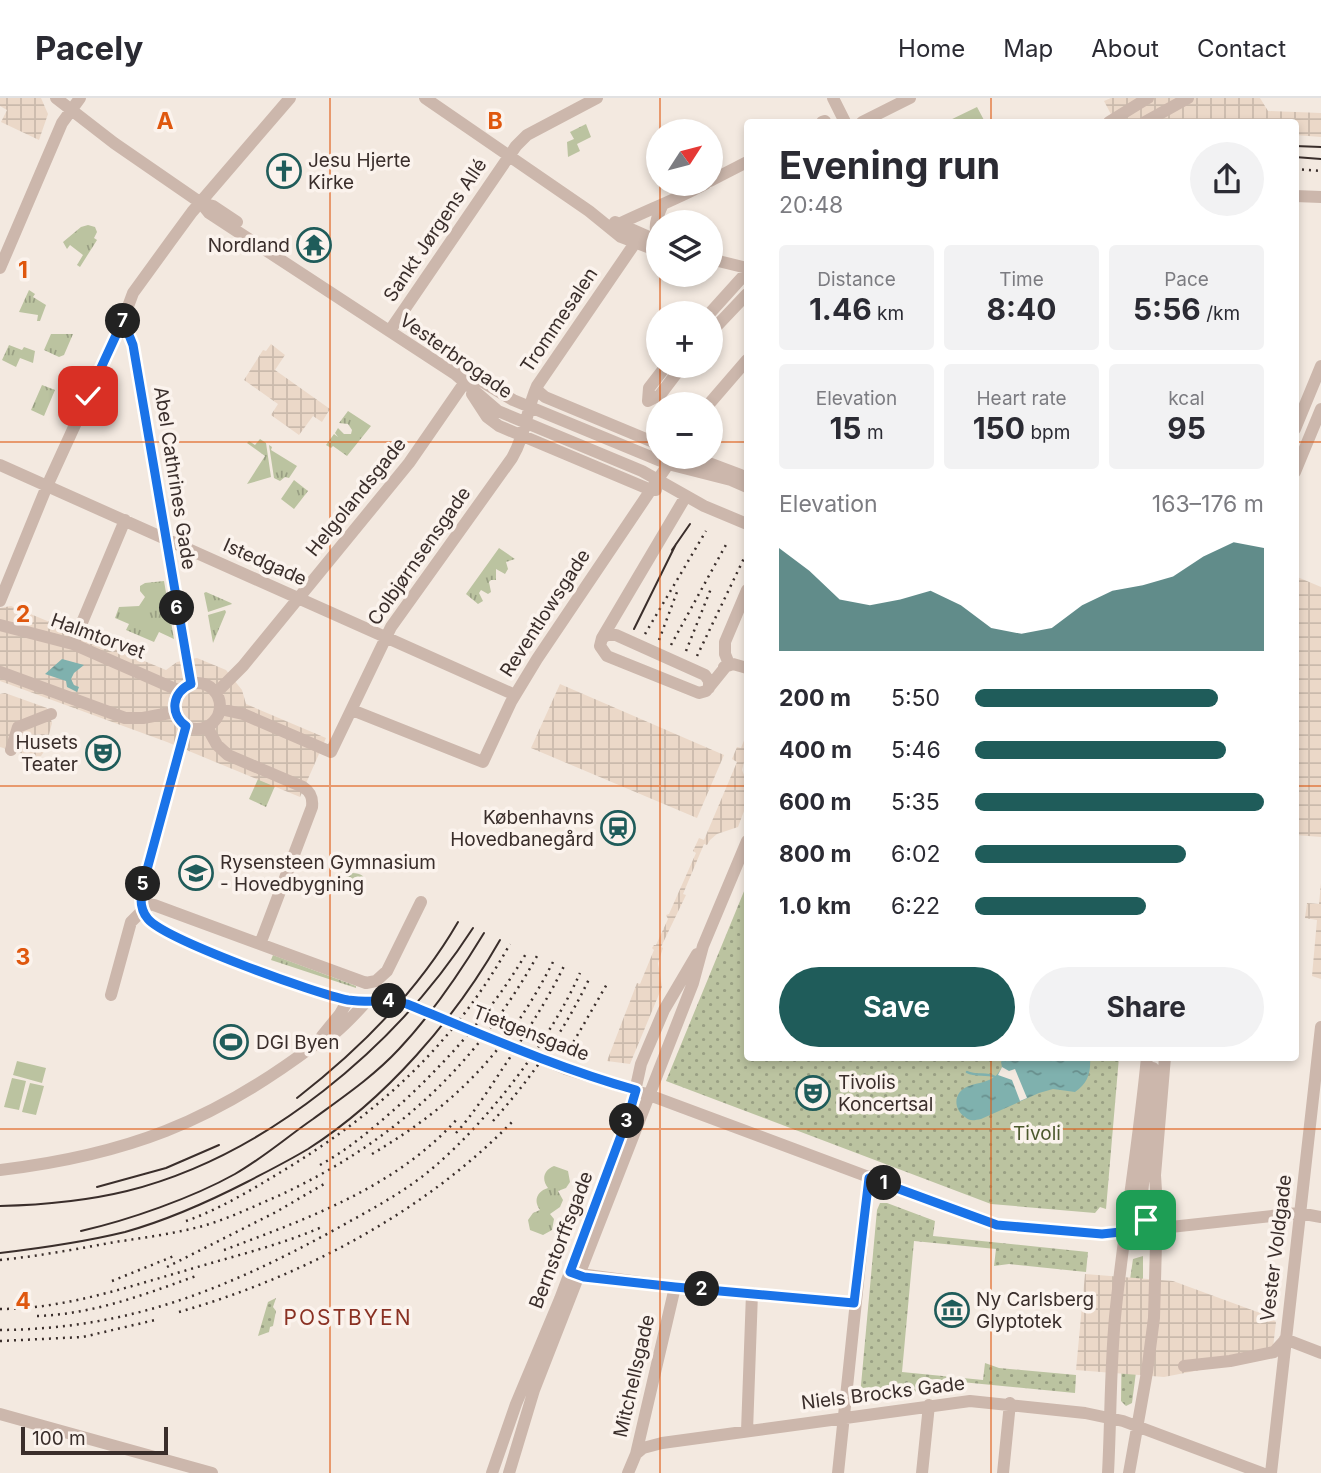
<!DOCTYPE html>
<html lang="en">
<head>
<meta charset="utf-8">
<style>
	body { margin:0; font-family:Inter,sans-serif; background:#f2f2f3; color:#2b2b33; height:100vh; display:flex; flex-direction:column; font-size:26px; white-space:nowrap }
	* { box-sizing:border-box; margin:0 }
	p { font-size:23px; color:#7c7c81 }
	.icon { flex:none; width:38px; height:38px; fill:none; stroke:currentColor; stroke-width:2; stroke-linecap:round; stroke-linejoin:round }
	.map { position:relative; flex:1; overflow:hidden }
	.drawer { position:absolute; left:744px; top:21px; width:555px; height:942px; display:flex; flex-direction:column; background:#fff; border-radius:7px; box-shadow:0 4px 10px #0003 }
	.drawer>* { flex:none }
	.needle { width:46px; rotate:54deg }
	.buttons { position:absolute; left:646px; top:21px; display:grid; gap:14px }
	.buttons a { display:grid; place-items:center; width:77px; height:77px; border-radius:50%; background:#fff; box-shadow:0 4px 10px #0003; font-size:35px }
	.scale { position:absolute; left:21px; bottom:18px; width:147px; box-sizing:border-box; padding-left:7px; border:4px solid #3a2e2b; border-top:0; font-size:19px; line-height:24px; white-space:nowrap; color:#3a2e2b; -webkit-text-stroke:5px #fbf3ed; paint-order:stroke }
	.pin { position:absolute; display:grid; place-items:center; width:60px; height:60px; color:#fff; margin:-30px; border-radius:14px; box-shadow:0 4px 10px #0006 }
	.km { position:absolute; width:35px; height:35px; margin:-18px; border-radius:50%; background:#222; color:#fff; font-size:19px; line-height:35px; text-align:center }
	.round { display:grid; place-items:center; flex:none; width:74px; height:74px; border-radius:37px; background:#f2f2f3 }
	.overview { display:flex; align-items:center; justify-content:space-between; height:119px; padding:0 35px }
	h1 { font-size:38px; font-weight:700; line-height:52px }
	.metrics { display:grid; grid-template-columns:repeat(3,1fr); gap:10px; height:119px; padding:7px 35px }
	.metrics div { display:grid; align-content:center; border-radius:7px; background:#f2f2f3; text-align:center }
	.metrics b { font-size:30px; font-weight:700 }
	.metrics small { font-size:19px; font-weight:400 }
	.metrics p { font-size:19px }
	.chart { height:196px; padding:14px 35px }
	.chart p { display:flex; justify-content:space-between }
	.chart svg { width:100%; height:126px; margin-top:7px; fill:#1f5c5a; opacity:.7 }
	.primary-button { display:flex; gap:14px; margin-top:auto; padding:14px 35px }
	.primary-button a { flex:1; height:80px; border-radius:42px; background:#1f5c5a; color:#fff; font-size:28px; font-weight:700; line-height:80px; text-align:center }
	.primary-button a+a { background:#f2f2f3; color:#2b2b33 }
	ul { padding:0 35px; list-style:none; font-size:23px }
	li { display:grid; grid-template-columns:112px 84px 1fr; align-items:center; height:52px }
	li i { height:18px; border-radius:9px; background:#1f5c5a }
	header { display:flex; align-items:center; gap:42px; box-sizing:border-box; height:98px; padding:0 35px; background:#fff; border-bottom:2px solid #e1e1e2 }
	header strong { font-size:33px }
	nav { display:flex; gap:38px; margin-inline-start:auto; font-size:24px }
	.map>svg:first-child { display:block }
</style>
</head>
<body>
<header>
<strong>Pacely</strong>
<nav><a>Home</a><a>Map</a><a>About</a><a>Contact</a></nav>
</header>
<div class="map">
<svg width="1321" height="1375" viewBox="0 0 1321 1375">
	<defs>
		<pattern id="grass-tufts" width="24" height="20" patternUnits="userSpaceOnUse" patternTransform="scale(1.75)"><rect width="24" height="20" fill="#bbc3a0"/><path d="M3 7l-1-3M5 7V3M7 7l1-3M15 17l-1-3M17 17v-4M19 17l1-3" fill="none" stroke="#999f83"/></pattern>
		<pattern id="park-dots" width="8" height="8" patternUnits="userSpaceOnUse" patternTransform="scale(1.75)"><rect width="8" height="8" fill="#bbc3a0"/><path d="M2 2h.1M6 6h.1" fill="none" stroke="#999f83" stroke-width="1.8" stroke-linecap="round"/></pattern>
		<pattern id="plaza-grid" width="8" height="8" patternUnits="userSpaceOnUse" patternTransform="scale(1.75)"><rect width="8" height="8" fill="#ebd8c8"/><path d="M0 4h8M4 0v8" fill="none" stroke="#cabaac"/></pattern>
		<pattern id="water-ripples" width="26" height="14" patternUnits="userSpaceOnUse" patternTransform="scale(1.75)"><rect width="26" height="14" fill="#7fb1ae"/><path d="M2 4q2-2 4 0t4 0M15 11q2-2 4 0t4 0" fill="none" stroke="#69908e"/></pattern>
	</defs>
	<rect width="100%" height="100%" fill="#f3e9e0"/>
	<path fill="url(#grass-tufts)" d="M586,26L591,39L577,46L580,53L568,59L567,44L574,41L570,34Z
		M88,127L95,129L97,134L94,140L97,142L80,169L77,167L83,157L70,147L67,151L63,144L81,129Z
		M29,192L35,196L33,199L46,207L40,223H37L38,217L19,214Z
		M51,236H73L64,257L59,259L44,252Z
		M9,247L22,252L24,249L35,253L33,265L20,260L16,269L2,262Z
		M42,287L55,292L44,318L31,312Z
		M348,313L371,328L347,358L333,348L331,350L326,347L334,336L338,339L335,335L338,330L344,336H351L352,332L348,326L339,325Z
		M260,341L266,345L271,379L247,386L265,358L247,345L249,343L255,347Z
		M269,347L272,349L271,352L297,368L289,380L285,379L280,383L274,380Z
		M294,382L308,393L294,411L281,401Z
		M499,450L515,461L506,464L508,471L505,476L496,471V482H491L489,484L491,494L488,496L481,492L479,495L483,503L478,506L466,496Z
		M164,483L174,541L159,534L154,544L126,532L129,526L115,520L119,509L139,508L145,499L140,493V488L145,485Z
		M206,494L231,505L232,506L208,514L204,495Z
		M225,512L226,514L213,545L208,517Z
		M258,681L275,688L266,709L249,701Z
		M352,775C369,775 366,786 361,798L341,791L347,778Z
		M273,857L356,888V890L271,862Z
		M554,1068L568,1073L570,1084L566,1090L558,1093L563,1102L560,1109L550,1116L554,1121L552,1132L543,1137L530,1132L528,1122L533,1115L540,1112C533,1103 537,1093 548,1090C541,1081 544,1072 554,1068Z"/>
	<path fill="url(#park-dots)" d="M747,786V959H1119L1106,1111L1100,1109L1095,1115L991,1106L666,983Z
		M880,1105H887L935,1123L933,1138L1088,1154L1086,1174L1009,1166L994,1168L996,1151L914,1143L902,1274L983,1282L985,1265L999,1270L1076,1277L1075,1295L920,1280L918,1293L864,1301L860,1298L877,1112Z
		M1143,1158V1220L1132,1305L1126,1308L1121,1303L1122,1238L1133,1161Z
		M276,1200L273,1209L276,1213L273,1228L270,1229L269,1234L258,1238L268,1204Z"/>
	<path fill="#bbc3a0" d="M977,9L985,24H946Z
		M17,963L46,970L42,985L13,977Z
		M12,980L26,983L19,1012L4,1009Z
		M30,985L44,988L36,1017L22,1014Z"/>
	<path fill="url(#plaza-grid)" d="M0,0H41L48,16L39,42L1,24L7,12L0,8Z
		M1111,0H1260L1268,13L1321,15V39L1295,37V24H1115L1104,3Z
		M271,246L285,257L275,272L330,311L322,324L313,318L299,337L271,317L278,306L244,282L263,252L266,253Z
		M1295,478L1321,489V739L1295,737Z
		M11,508L166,572L177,564L197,560L226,572L242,592L246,606L326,640L300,699L167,644L0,583V510Z
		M560,586L724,657L697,720L531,650Z
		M5,595L47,610L52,625L45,652L41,658L34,659L0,649V596Z
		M747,635V652L742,672L747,685V705L738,729L717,736L710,742L707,747L704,746L683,796L686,797L661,849L663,850L658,865L662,889L630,966L607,963L637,885L640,886L654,852L652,850L654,847H656L668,821L666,817L669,816L696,755L693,753L699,740L704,742L737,664L732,661L737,649L741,650Z
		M1321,785V881L1312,878L1317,822L1305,820L1307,805L1319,806Z
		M1085,1176L1173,1183L1271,1219L1276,1224L1272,1258L1164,1279L1076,1272Z"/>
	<path fill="url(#water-ripples)" d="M62,561L84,567L74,575L71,581L74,587L79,589L77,594L67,589L66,583L45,576Z
		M1005,959H1090C1091,975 1088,985 1075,994L1053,991L1039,995L981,1021C975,1022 970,1024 965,1019C952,1010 954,993 969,988C976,985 984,985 991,981C997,978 999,974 1002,969L1001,964Z"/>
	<path fill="#f3e9e0" d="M1002,969L1009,973L1015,971L1027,1000L1020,1003L1012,982L998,977Z"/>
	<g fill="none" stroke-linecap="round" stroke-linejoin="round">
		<path stroke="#7fb1ae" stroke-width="2.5" d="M967,974C977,979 986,974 995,979"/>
		<path stroke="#ccb7ac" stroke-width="12" d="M56,0L114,45L201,105L209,115L455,276L498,313L642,373L704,408L747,426
			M425,0L589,113L621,139L658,153
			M833,0L845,24
			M822,24L825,23
			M862,24L910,0
			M1109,24L1148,0
			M1145,24L1188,0
			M710,83L747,64
			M1295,98L1321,99
			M201,105L213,108L237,124
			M615,124L658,143
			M619,126C648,112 677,101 705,86
			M658,140C653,129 657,119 662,108
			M710,161L747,170
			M0,170L62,25L80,0
			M710,215L747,174
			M123,222L133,247L191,586
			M393,228L516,48L527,37L597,0
			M710,235L747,196
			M451,265L513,302L668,366L731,382L747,389
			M537,288L538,293L545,299L658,346
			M472,296L487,319L499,328L651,392H656
			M648,303L660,297L682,268
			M648,303L649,290L666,268
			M709,306L747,262
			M1295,331L1321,268
			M693,359L741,377
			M0,367L515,597
			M1295,374L1321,311
			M686,398L602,540L600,548L607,558L699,595L706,593L727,567
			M0,503L47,388L123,222L133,195L170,144L192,114L290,0
			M0,527L73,546L180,593
			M602,540L607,537H616L705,577L709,583V590
			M73,546L125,422
			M729,566L725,556V544L747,492
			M724,569L733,566L747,570
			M0,574L125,620H143L175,614
			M174 608a23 23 0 1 1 46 0a23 23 0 1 1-46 0Z
			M216,595L243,568L409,365L465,284
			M220,611L243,616L331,654L391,529L512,360C526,336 526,313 537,288L635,145
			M352,612L483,664L511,604L537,561L673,359
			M186,628L142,790C140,801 140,812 148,821C166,842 314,895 347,901C359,904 371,903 384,903
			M207,629L217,647L228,657L303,689C311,694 313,700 312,709L260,846
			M11,652L18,629L51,616
			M141,806L154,807L366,885L376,883L387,873L421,804
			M111,897L131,824L143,812
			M322,938L340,916L348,902
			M1153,970L1154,991L1142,1095L1144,1119L1149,1126L1157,1130
			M566,971L649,997L997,1127L1106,1136L1299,1115L1321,1119
			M0,1072C126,1057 212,1024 313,948C320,942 328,939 336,934C347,925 356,915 366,904
			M573,1175L675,1189L854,1205
			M1285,1241L1321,1255
			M1184,1268L1230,1263L1274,1254L1285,1242
			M0,1316L212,1375
			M747,1333L752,1195
			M636,1356L643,1350L662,1345L970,1303L1085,1315L1123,1323L1262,1375
			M492,1375L516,1306L560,1201L630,1016L641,966L664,912L697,856
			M509,1375L534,1292L693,885L703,848L747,743
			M628,1375L636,1356L675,1189
			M838,1375L869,1079
			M922,1375L929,1307
			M1003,1375L1010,1305
			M1108,1375C1111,1320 1110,1264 1116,1209C1125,1125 1139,1043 1147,959
			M1129,1375L1147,1274L1154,1220L1157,1109L1155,1077L1165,959
			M1271,1375L1321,929"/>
		<path stroke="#3a2e2b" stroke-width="2" d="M1295,48L1321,49
			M1295,59L1321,61
			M672,452L690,426
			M634,531L676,446
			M297,1000C360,951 418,893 458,824
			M97,1089L166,1070L219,1047
			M0,1108C42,1107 86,1103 127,1093C266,1058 396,949 473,830
			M81,1133C129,1122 192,1100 235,1076C263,1060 287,1039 313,1021C343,999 374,978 399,951C432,916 459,876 484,835
			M0,1155C42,1150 84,1144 125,1134C168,1122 208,1104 247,1084C268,1073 288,1063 308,1051C385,1002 455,921 500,842"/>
		<path stroke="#3a2e2b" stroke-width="2.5" stroke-dasharray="2 5" stroke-linecap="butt" d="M1295,71L1321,73
			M645,536L706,433
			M659,542L677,494
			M671,547L728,443
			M686,553L712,488
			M697,558L747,454
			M570,950L607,886
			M493,1023C532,979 565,932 590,879
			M456,1035C476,1013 492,986 509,961C529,930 548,901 564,868
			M372,1056C458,1005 507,953 553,864
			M320,1067C351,1050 378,1026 405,1002C453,957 494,910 527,854
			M186,1123C220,1111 251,1092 281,1074C379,1015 454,946 510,846
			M224,1152C309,1120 397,1089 459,1019
			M0,1162C39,1158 77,1151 115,1144C143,1140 171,1136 199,1129C226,1122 252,1109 278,1098C393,1045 475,969 537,858
			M167,1169L276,1114L324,1086
			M112,1183L174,1158
			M0,1211C63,1211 124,1190 184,1173C230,1159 278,1148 322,1129
			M179,1214C301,1179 422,1116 512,1024
			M37,1218C94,1216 143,1197 196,1178
			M0,1232C128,1231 225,1192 336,1131C370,1112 405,1094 434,1069C489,1022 551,941 580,875
			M0,1243L83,1239L155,1222"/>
		<path stroke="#ccb7ac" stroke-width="12" d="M384,903L407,906L566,971"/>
	</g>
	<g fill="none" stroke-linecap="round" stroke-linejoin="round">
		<g stroke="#fff" stroke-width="14">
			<path id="route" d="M88,298L123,222L133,247L191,586C172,594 169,616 186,628L142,790C140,801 140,812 148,821C166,842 316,896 348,902C368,905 387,901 407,906C483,937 557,970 636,992L629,1016L570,1174L584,1179L675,1189L854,1205L869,1080L997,1127L1102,1136L1157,1130L1146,1122"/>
		</g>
		<use href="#route" stroke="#1a73e8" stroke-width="9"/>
	</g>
	<path fill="none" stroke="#df570e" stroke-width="2" stroke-opacity="0.55" d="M330,0V1375M660,0V33M991,0V24M660,86V124M660,177V215M660,268V306M0,344H658M710,344H747M1295,344H1321M660,359V1375M0,688H747M1295,688H1321M991,959V1375M0,1031H1321"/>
	<defs>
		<g id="church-ring" transform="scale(1.75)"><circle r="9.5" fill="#fbf3ed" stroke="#1f5c5a" stroke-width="1.5"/><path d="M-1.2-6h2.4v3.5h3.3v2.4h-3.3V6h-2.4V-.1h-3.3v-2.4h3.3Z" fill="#1f5c5a"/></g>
		<g id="temple-ring" transform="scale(1.75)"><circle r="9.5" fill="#fbf3ed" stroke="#1f5c5a" stroke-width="1.5"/><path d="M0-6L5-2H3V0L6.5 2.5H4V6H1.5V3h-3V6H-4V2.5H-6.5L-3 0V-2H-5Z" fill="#1f5c5a"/></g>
		<g id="theatre-ring" transform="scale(1.75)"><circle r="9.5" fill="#fbf3ed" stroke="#1f5c5a" stroke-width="1.5"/><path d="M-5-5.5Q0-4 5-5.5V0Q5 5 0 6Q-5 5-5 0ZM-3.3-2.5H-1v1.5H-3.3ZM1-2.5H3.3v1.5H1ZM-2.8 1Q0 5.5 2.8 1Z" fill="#1f5c5a"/></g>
		<g id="station-ring" transform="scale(1.75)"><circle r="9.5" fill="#fbf3ed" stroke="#1f5c5a" stroke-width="1.5"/><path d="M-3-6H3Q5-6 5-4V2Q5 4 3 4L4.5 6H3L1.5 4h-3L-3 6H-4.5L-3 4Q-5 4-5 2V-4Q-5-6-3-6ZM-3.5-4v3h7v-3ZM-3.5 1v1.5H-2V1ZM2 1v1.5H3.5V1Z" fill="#1f5c5a"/></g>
		<g id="university-ring" transform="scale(1.75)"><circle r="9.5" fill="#fbf3ed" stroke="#1f5c5a" stroke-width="1.5"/><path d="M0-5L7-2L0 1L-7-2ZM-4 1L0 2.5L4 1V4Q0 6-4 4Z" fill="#1f5c5a"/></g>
		<g id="stadium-ring" transform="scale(1.75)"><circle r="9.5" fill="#fbf3ed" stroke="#1f5c5a" stroke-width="1.5"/><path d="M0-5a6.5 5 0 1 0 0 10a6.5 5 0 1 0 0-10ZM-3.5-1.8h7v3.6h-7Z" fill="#1f5c5a"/></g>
		<g id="museum-ring" transform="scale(1.75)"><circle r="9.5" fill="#fbf3ed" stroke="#1f5c5a" stroke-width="1.5"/><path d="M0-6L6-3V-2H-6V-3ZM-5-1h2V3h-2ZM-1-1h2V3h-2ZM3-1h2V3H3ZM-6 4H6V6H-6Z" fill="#1f5c5a"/></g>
	</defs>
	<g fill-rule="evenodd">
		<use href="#church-ring" x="284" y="73"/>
		<use href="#temple-ring" x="314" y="147"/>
		<use href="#theatre-ring" x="103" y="655"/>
		<use href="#station-ring" x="618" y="730"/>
		<use href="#university-ring" x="196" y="775"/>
		<use href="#stadium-ring" x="231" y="944"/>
		<use href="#theatre-ring" x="813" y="995"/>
		<use href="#museum-ring" x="952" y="1212"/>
	</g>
	<g text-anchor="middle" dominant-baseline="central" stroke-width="7" stroke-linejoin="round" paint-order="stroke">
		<g font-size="19" fill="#3a2e2b" stroke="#fbf3ed" text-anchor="start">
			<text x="308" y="62">Jesu Hjerte<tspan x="308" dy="22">Kirke</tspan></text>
			<text x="290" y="147" text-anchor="end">Nordland</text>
			<text x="78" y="644" text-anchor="end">Husets<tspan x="78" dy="22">Teater</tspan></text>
			<text x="594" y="719" text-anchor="end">Københavns<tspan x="594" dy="22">Hovedbanegård</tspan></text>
			<text x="220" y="764">Rysensteen Gymnasium<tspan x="220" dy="22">- Hovedbygning</tspan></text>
			<text x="256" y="944">DGI Byen</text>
			<text x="838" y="984">Tivolis<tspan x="838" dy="22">Koncertsal</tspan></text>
			<text x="976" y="1201">Ny Carlsberg<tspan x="976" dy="22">Glyptotek</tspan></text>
		</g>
		<g font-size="19" fill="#3a2e2b" stroke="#fbf3ed">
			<text transform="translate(435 132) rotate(-56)">Sankt Jørgens Allé</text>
			<text transform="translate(559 222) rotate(-56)">Trommesalen</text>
			<text transform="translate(456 258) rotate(35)">Vesterbrogade</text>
			<text transform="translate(175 380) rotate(81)">Abel Cathrines Gade</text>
			<text transform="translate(356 399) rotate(-51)">Helgolandsgade</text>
			<text transform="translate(419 458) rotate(-55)">Colbjørnsensgade</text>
			<text transform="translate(265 464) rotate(24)">Istedgade</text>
			<text transform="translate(545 515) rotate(-57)">Reventlowsgade</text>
			<text transform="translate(98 538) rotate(20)">Halmtorvet</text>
			<text transform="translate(531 935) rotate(21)">Tietgensgade</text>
			<text transform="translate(561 1142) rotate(-69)">Bernstorffsgade</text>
			<text transform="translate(1276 1150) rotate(-83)">Vester Voldgade</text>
			<text transform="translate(634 1278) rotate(-77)">Mitchellsgade</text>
			<text transform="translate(883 1295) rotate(-7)">Niels Brocks Gade</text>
		</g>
		<g font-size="19" fill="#4d592e" stroke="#fbf3ed">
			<text x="1037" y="1035">Tivoli</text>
		</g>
		<g font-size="21" letter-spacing="2" fill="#8a3123" stroke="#fbf3ed">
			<text x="348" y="1219">POSTBYEN</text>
		</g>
	</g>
	<g font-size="23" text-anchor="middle" font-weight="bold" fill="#df570e" stroke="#fbf3ed" stroke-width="7" stroke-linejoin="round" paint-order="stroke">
		<text x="165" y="31">A</text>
		<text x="495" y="31">B</text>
		<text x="23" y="180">1</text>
		<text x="23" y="524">2</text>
		<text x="23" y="867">3</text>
		<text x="23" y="1211">4</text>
	</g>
</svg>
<div class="buttons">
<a><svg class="needle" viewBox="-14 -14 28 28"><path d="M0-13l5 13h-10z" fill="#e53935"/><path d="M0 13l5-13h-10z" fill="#7c7c81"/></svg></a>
<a><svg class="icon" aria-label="layers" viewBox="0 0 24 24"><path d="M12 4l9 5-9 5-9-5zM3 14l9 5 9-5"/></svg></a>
<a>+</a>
<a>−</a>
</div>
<div class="scale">100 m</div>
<div class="pin" style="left:1146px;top:1122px;background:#1e9e55"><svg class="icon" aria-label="arrive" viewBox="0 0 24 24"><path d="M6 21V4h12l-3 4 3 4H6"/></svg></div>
<div class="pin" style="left:88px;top:298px;background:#d93025"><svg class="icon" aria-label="check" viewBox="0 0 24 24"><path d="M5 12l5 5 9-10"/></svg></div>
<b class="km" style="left:884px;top:1085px">1</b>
<b class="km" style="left:702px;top:1191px">2</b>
<b class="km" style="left:627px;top:1023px">3</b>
<b class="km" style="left:389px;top:903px">4</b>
<b class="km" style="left:143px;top:786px">5</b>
<b class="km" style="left:177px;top:510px">6</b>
<b class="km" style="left:123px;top:223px">7</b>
<section class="drawer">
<div class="overview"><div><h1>Evening run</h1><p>20:48</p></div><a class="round"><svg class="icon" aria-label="share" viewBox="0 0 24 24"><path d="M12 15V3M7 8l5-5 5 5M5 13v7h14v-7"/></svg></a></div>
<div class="metrics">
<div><p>Distance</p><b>1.46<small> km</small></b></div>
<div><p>Time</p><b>8:40</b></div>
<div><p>Pace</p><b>5:56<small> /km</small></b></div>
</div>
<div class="metrics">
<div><p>Elevation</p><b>15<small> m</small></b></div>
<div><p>Heart rate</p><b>150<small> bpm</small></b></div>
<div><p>kcal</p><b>95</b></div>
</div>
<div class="chart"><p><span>Elevation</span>163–176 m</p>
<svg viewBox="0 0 160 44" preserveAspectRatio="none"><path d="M0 44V8L10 16L20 26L30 28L40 26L50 23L60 28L70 36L80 38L90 36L100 28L110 23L120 21L130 18L140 11L150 6L160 8V44z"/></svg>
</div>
<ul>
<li><b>200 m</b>5:50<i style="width:84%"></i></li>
<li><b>400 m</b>5:46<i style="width:87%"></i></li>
<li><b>600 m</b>5:35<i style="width:100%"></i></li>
<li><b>800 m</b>6:02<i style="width:73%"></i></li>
<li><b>1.0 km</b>6:22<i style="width:59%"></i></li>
</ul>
<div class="primary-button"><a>Save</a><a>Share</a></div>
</section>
</div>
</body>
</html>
